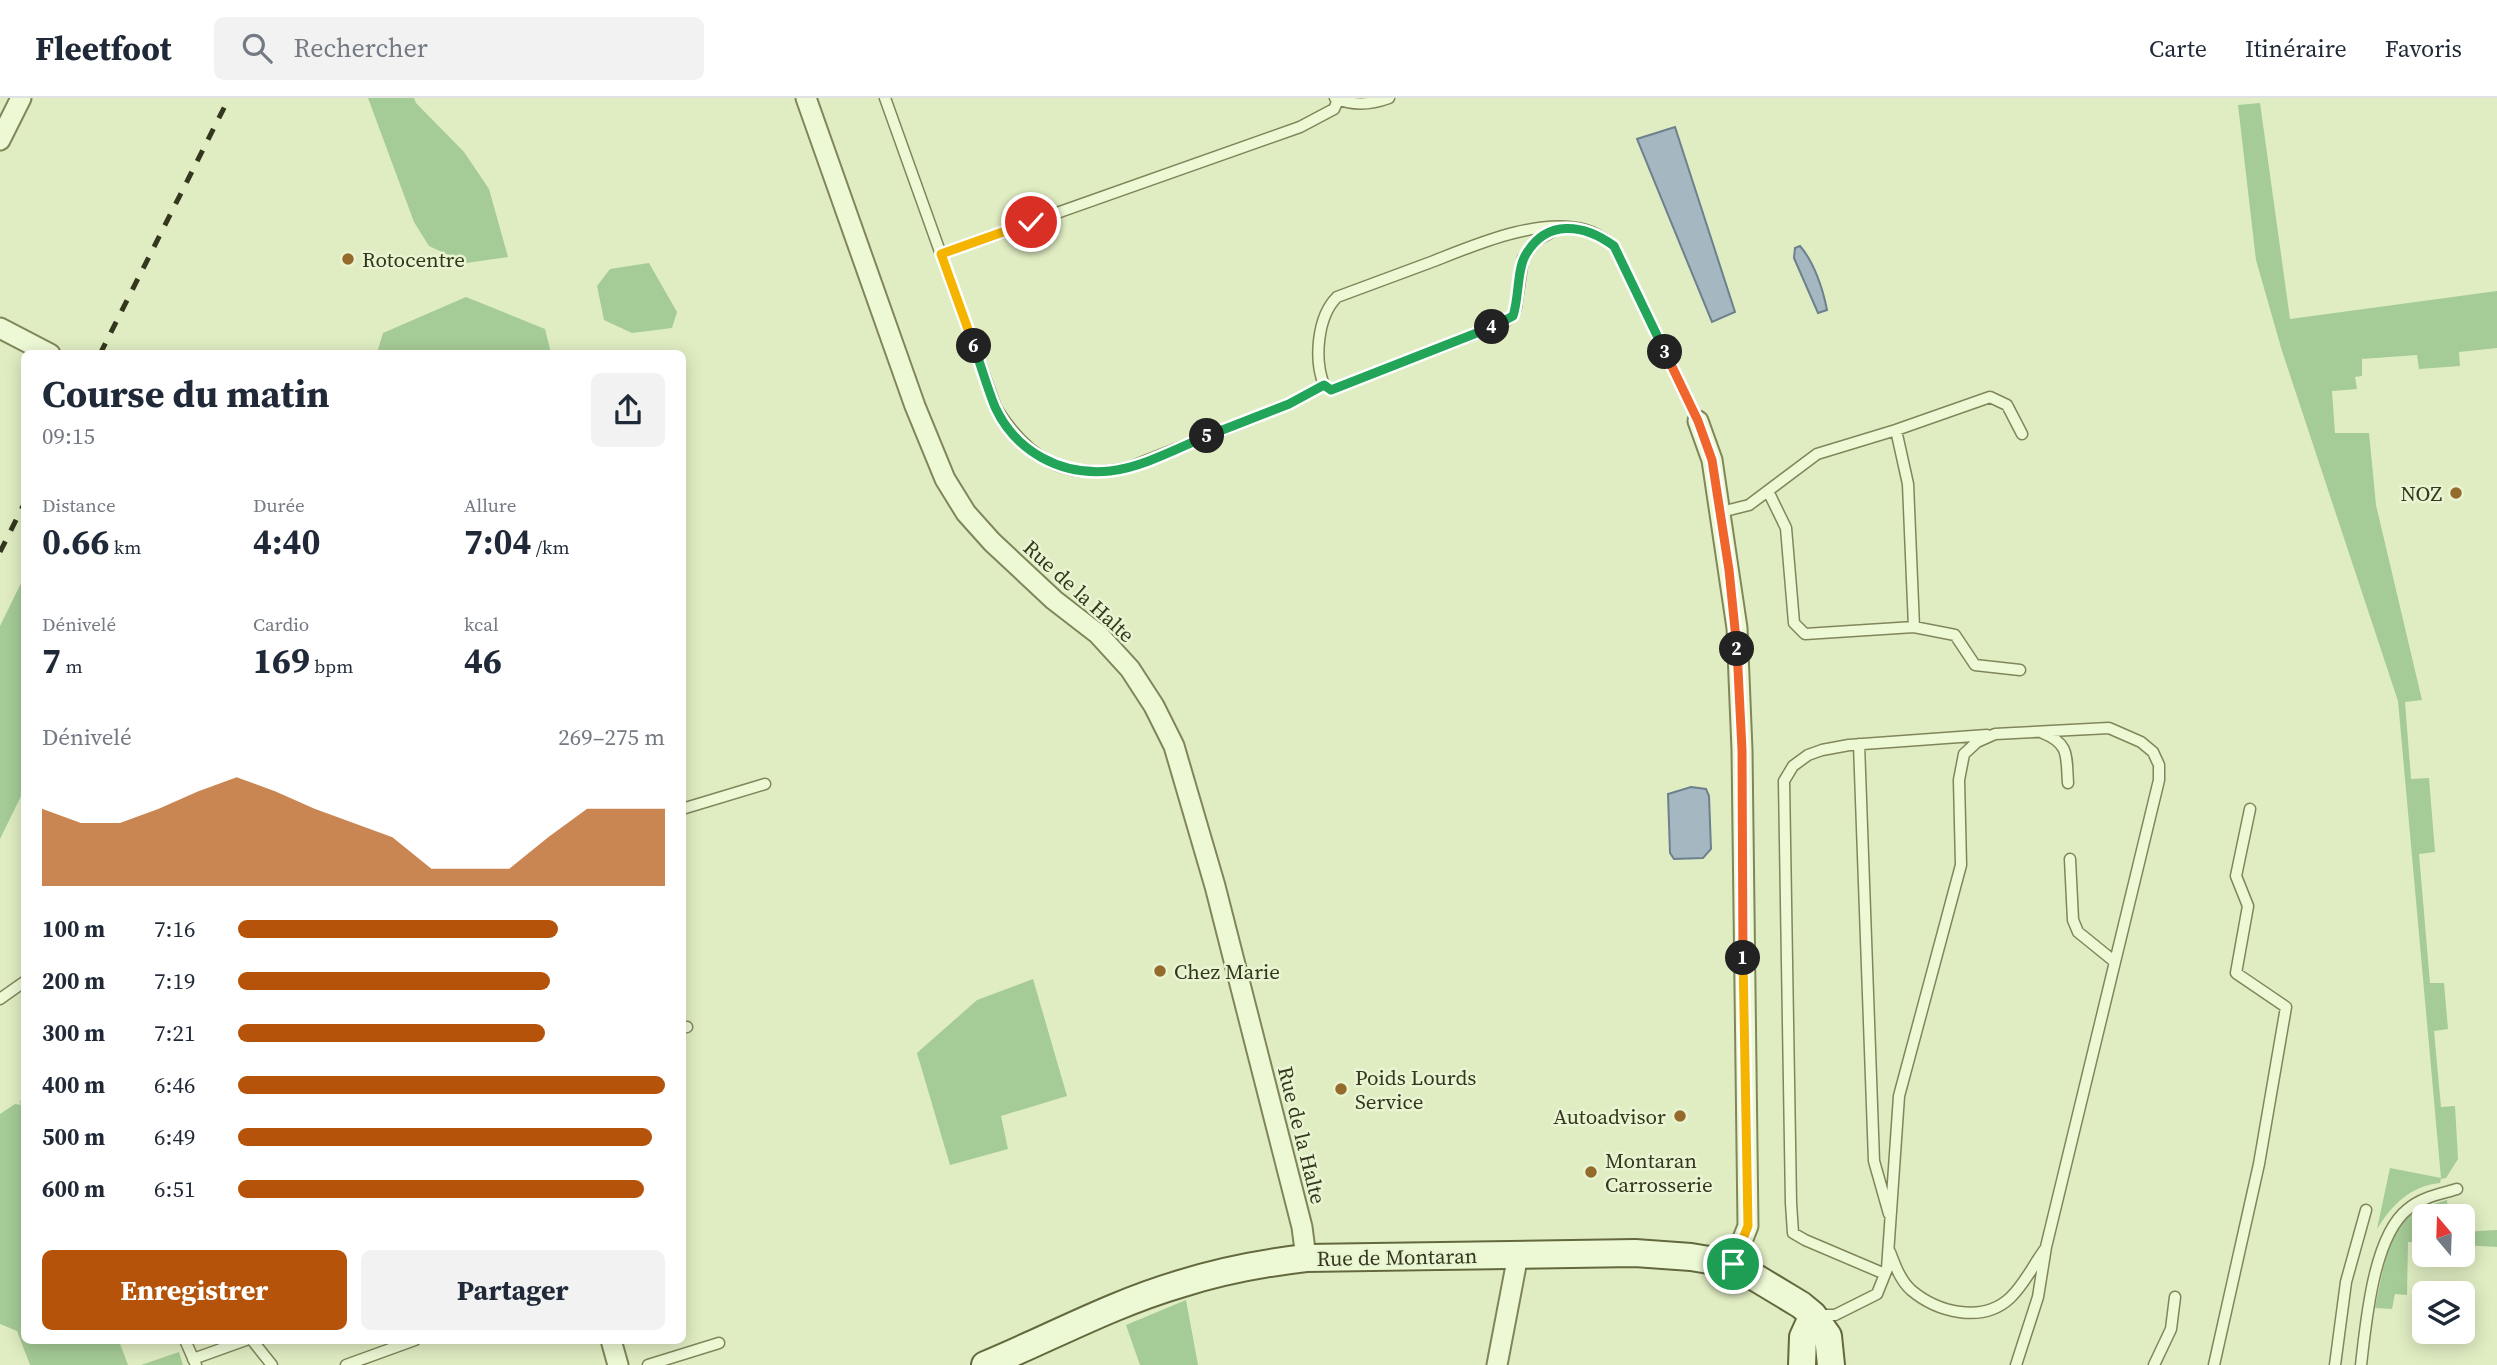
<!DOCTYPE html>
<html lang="fr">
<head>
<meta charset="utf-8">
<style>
	body { margin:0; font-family:"Source Serif 4",serif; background:#f2f2f3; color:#1f2937; height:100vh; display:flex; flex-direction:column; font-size:26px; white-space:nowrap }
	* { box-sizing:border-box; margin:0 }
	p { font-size:23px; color:#747a83 }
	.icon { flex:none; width:38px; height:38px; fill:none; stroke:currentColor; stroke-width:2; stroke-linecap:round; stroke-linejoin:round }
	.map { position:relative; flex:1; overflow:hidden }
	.sheet { position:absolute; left:21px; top:252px; width:665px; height:994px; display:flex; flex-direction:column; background:#fff; border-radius:10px; box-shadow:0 4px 18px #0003 }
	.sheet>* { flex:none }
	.needle { width:46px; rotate:341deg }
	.controls { position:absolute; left:2412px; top:1106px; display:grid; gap:14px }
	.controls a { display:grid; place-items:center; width:63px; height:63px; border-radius:10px; background:#fff; box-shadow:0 4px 18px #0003; font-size:35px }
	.pin { position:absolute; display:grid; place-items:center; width:60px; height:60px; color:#fff; margin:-30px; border:4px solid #fff; border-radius:50%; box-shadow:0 2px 7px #0007 }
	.km { position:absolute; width:35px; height:35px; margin:-18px; border-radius:50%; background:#222; color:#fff; font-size:19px; line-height:35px; text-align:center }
	.round { display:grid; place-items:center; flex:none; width:74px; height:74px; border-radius:10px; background:#f2f2f3 }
	.head { display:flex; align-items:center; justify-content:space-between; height:119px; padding:0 21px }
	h1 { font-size:38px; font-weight:700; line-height:52px }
	.figures { display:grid; grid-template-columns:repeat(3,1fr); gap:10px; height:119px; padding:7px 21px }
	.figures div { display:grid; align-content:center }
	.figures b { font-size:35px; font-weight:700 }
	.figures small { font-size:19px; font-weight:400 }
	.figures p { font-size:19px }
	.chart { height:196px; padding:14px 21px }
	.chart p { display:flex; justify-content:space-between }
	.chart svg { width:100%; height:126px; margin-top:7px; fill:#b45309; opacity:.7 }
	.action { display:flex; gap:14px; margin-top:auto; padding:14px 21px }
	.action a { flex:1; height:80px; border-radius:10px; background:#b45309; color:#fff; font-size:28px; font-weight:700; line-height:80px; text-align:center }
	.action a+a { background:#f2f2f3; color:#1f2937 }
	ul { padding:0 21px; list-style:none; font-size:23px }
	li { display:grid; grid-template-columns:112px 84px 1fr; align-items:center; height:52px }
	li i { height:18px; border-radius:9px; background:#b45309 }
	header { display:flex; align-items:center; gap:42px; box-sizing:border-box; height:98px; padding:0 35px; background:#fff; border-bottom:2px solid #e0e1e3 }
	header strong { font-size:33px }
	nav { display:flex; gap:38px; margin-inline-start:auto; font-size:24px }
	.search { width:490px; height:63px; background:#f2f2f3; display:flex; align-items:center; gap:18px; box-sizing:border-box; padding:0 24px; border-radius:10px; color:#747a83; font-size:26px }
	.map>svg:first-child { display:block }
</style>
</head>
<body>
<header>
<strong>Fleetfoot</strong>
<div class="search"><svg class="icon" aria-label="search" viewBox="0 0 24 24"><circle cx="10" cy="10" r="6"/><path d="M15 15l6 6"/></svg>Rechercher</div>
<nav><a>Carte</a><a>Itinéraire</a><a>Favoris</a></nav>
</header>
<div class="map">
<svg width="2497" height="1267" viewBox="0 0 2497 1267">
	<rect width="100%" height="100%" fill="#e0edc2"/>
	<path fill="#a5cb96" d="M368,0H414L416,5L464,54L489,91L508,159L466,165L429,148L414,124Z
		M2260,5L2290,221L2497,193V250L2459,254L2460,268L2419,271L2417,257L2362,261V278L2355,279L2357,291L2332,293L2335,335H2369L2376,407L2422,602L2405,604L2411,681L2429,680L2435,754L2419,756L2430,885H2444L2448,931L2434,933L2441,1009L2455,1008L2458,1061L2446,1080L2441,1081L2440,1085C2410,1088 2392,1107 2377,1131L2390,1070L2441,1080L2398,603L2282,253L2256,162L2238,7Z
		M649,165L677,214L672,230L632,235L604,222L597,188L610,171Z
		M466,199L545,231L551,255H377L383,235Z
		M24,479V692L0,741V528Z
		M1033,881L1067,998L1001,1018L1008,1051L950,1067L917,955L977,902Z
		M24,1000V1242L119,1243L128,1267H30L17,1233L0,1226V1016L15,1006L21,1007L20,1003Z
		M2447,1102L2448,1118H2424V1145L2408,1144L2407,1197L2395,1196L2392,1211L2375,1210C2380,1186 2388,1137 2406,1120C2417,1111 2434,1106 2447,1102Z
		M2497,1132V1149L2462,1147V1134Z
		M1186,1202L1198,1267H1140L1126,1227Z
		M179,1254L183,1267H141Z"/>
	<path fill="#a5b7c0" stroke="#6c818d" stroke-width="2" d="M1675,29L1735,214L1712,224L1637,41Z
		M1800,148C1814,164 1823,191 1827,212L1818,215L1794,160L1795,150Z
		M1691,689L1706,691L1709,698L1711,751L1703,760L1674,761L1670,755L1668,696Z"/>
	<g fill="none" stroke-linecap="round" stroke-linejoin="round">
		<g stroke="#80865a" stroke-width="13">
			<path id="lane" d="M885,0L996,310C1030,363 1066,384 1130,369L1289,306L1324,287
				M1335,0C1353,8 1370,7 1389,0
				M1559,130L1537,142L1523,160L1516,209L1513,218L1503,225L1331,292L1324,287C1314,262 1317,219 1337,199C1369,187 1402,175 1434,163C1477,146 1539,119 1586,132C1597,135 1606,142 1614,148L1698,323
				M941,156L1300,29L1334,11L1338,2
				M1896,332L1908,386L1914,529
				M1768,393L1786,430L1794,525L1805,536L1914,529L1955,537L1975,567L2020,572
				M1721,414L1749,407L1817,356L1896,332L1990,299L2007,307L2022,336
				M2043,635C2070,646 2066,658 2068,685
				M1859,646L1874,1063L1889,1116
				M682,711L765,686
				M2070,761L2073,822L2078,834L2115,864
				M0,901L24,884
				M682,930L687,929
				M1890,1154C1895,1167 1900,1182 1911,1192C1937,1214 1982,1226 2010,1200C2024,1187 2034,1166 2045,1151
				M1885,1176L1805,1142L1793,1135L1791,1105L1784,683L1793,668L1808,657L1822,652L1849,647L1987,637
				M1818,1217H1835L1877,1196L1887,1171L1899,998L1961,767L1959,682L1964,656L1977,644L1995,636L2109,630L2141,644L2153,654L2159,667V682L2046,1149L2038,1199L2016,1267
				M185,1242L196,1267
				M252,1242L272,1267
				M193,1261L246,1242
				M346,1267L415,1242
				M648,1267L719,1245
				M2154,1267L2171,1231L2175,1199
				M2214,1267L2259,1066L2286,909L2236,875L2248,808L2236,778L2250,711
				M2335,1267L2346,1184L2366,1112
				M2361,1267C2366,1225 2373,1138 2408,1111C2422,1099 2441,1096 2457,1091"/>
		</g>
		<g stroke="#80865a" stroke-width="23">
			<path id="street" d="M806,0L915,308L945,381L966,415L992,444L1054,502L1098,536L1130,571L1154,608L1174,648L1215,788L1302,1129L1306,1160
				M0,42L21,0
				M0,230L50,256
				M1698,323L1712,362L1737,530L1742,652L1748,1128L1733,1166
				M611,1242L618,1267
				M1497,1267L1518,1157"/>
		</g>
		<g stroke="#63683d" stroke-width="30">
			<path id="secondary" d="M985,1267C1050,1240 1112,1206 1180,1186C1221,1173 1263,1165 1306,1160L1635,1155L1691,1159L1733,1166L1801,1207L1813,1217L1828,1238L1831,1267
				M1802,1267L1803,1239L1813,1217"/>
		</g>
		<use href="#lane" stroke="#edf8d5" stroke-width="10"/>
		<use href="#street" stroke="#edf8d5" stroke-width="19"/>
		<use href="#secondary" stroke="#edf8d5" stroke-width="26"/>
		<path stroke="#34371e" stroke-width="5" stroke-dasharray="12 12" stroke-linecap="butt" d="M100,256L229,0
			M0,454L24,406"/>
	</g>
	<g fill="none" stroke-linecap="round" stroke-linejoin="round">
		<g stroke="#fff" stroke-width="14">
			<path id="split-1" d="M1733,1166L1748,1128L1743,860"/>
		</g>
		<g stroke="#fff" stroke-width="14">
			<path id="split-2" d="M1737,551L1742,652L1743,860"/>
		</g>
		<g stroke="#fff" stroke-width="14">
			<path id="split-3" d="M1665,254L1698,323L1712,362L1729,472L1737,551"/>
		</g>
		<g stroke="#fff" stroke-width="14">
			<path id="split-4" d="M1492,229L1513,218C1519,201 1517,172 1525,158C1546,120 1584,126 1614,148L1665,254"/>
		</g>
		<g stroke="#fff" stroke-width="14">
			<path id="split-5" d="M1207,338L1289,306L1324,287L1331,292L1492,229"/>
		</g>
		<g stroke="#fff" stroke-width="14">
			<path id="split-6" d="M974,248C981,268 987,289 995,309C1016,354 1061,378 1110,373C1141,370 1178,350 1207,338"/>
		</g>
		<g stroke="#fff" stroke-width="14">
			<path id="split-7" d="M974,248L941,156L1031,124"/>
		</g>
		<use href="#split-1" stroke="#f5b400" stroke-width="9"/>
		<use href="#split-2" stroke="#f0652b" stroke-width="9"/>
		<use href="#split-3" stroke="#f0652b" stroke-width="9"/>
		<use href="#split-4" stroke="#22a559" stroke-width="9"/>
		<use href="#split-5" stroke="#22a559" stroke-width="9"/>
		<use href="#split-6" stroke="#22a559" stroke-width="9"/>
		<use href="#split-7" stroke="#f5b400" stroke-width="9"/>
	</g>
	<g fill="#946b2b" stroke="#e9f5d2" stroke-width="2.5">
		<circle cx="348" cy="161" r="7"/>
		<circle cx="2456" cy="395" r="7"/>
		<circle cx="1160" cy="873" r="7"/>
		<circle cx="1341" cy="991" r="7"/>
		<circle cx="1680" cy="1018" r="7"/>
		<circle cx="1591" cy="1074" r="7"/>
	</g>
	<g text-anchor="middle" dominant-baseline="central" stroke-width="5" stroke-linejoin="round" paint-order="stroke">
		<g font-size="21" fill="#34371e" stroke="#e9f5d2" text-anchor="start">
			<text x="362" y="161">Rotocentre</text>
			<text x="2442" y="395" text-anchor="end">NOZ</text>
			<text x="1174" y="873">Chez Marie</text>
			<text x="1355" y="979">Poids Lourds<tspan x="1355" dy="24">Service</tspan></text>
			<text x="1666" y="1018" text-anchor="end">Autoadvisor</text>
			<text x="1605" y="1062">Montaran<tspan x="1605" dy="24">Carrosserie</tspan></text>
		</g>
		<g font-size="21" fill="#34371e" stroke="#e9f5d2">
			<text transform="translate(1079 493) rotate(42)">Rue de la Halte</text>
			<text transform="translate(1302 1037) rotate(76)">Rue de la Halte</text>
			<text transform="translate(1397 1159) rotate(-1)">Rue de Montaran</text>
		</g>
	</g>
</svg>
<div class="controls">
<a><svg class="needle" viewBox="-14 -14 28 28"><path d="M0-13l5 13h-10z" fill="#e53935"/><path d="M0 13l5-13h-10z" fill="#747a83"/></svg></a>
<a><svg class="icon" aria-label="layers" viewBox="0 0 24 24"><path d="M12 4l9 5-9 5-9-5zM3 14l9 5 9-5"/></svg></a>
</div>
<div class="pin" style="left:1733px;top:1166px;background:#1e9e55"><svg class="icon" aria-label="arrive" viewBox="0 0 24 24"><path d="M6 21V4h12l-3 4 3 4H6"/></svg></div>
<div class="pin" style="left:1031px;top:124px;background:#d93025"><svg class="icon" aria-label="check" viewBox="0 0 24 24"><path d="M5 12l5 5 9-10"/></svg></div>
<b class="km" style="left:1743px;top:860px">1</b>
<b class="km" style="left:1737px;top:551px">2</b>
<b class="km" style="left:1665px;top:254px">3</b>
<b class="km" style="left:1492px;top:229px">4</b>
<b class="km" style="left:1207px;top:338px">5</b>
<b class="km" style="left:974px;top:248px">6</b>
<section class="sheet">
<div class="head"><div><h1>Course du matin</h1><p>09:15</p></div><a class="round"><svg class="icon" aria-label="share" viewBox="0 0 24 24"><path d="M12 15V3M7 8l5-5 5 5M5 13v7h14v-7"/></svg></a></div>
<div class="figures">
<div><p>Distance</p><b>0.66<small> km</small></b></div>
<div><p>Durée</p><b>4:40</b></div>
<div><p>Allure</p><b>7:04<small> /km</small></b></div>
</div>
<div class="figures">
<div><p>Dénivelé</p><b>7<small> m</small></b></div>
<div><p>Cardio</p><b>169<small> bpm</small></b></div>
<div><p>kcal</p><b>46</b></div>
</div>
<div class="chart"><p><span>Dénivelé</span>269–275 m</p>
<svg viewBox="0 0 160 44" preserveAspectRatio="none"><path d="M0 44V17L10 22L20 22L30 17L40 11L50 6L60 11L70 17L80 22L90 27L100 38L110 38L120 38L130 27L140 17L150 17L160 17V44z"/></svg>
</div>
<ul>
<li><b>100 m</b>7:16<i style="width:75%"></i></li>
<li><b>200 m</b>7:19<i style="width:73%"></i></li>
<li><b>300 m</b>7:21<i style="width:72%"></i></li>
<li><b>400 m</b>6:46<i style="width:100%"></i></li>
<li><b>500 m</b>6:49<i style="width:97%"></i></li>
<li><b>600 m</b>6:51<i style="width:95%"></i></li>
</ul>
<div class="action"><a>Enregistrer</a><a>Partager</a></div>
</section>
</div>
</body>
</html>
